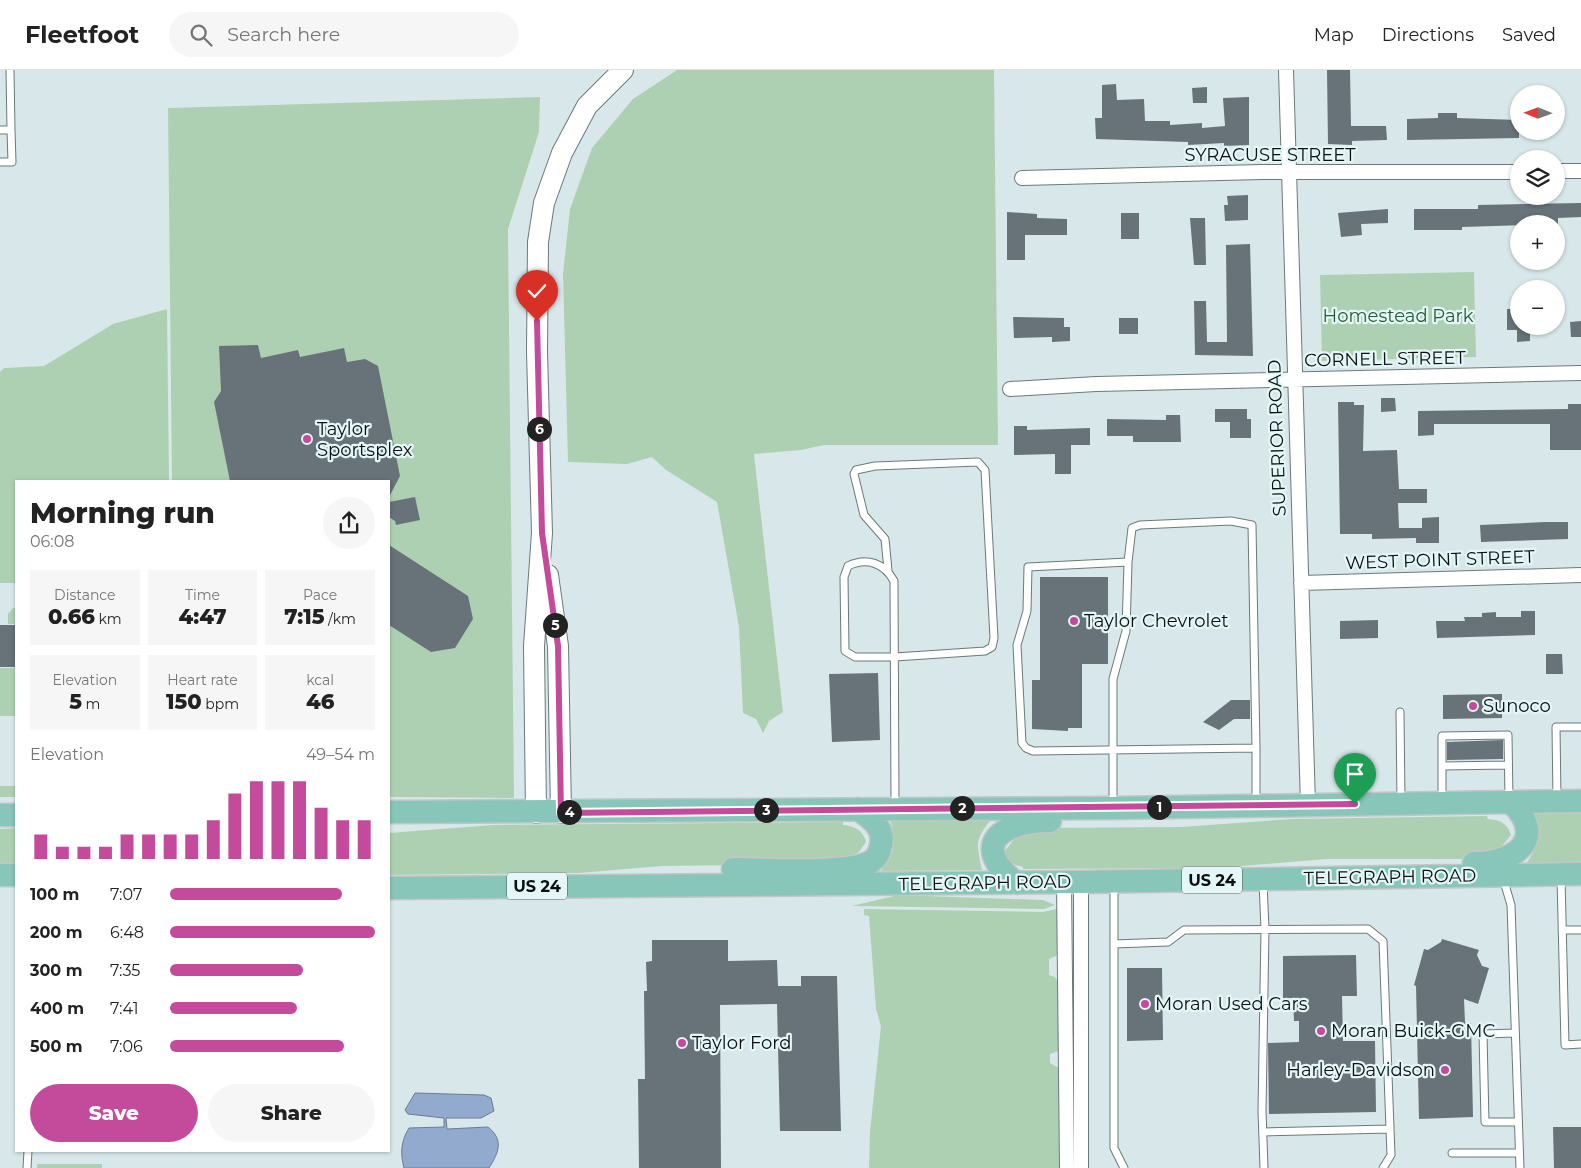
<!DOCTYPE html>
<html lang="en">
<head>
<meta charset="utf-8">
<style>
	body { margin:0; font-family:Montserrat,sans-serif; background:#f6f6f6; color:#222; height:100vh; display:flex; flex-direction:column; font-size:19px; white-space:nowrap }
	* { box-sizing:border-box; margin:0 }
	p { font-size:16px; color:#767676 }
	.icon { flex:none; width:28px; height:28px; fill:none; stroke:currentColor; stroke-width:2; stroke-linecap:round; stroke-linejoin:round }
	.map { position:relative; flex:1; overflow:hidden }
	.drawer { position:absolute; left:15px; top:410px; width:375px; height:672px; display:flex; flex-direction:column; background:#fff; border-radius:0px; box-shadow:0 1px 4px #0004 }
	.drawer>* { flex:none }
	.needle { width:32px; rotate:271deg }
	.controls { position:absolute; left:1510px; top:15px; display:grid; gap:10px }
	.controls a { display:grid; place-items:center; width:55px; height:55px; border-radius:50%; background:#fff; box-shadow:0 1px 4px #0004; font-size:25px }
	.pin { position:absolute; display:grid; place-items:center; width:42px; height:42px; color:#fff; margin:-51px -21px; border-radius:50% 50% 50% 0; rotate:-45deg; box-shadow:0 0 5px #0007 }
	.pin .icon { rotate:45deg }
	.km { position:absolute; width:25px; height:25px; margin:-12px; border-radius:50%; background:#222; color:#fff; font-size:14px; line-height:25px; text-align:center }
	.round { display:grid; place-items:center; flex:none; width:52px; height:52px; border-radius:26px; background:#f6f6f6 }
	.head { display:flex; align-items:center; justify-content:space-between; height:85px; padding:0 15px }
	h1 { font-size:28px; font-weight:800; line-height:38px }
	.stats { display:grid; grid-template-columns:repeat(3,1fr); gap:8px; height:85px; padding:5px 15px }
	.stats div { display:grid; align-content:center; border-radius:0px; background:#f6f6f6; text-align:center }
	.stats b { font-size:21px; font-weight:800 }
	.stats small { font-size:14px; font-weight:400 }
	.stats p { font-size:14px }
	.chart { height:140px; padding:10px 15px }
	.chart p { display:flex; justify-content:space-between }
	.chart svg { width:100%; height:90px; margin-top:5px; stroke:#c44a9c; stroke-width:6 }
	.action { display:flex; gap:10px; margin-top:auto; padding:10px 15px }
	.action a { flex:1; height:58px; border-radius:30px; background:#c44a9c; color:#fff; font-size:20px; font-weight:800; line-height:58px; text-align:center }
	.action a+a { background:#f6f6f6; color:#222 }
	ul { padding:0 15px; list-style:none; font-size:16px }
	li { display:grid; grid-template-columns:80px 60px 1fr; align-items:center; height:38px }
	li i { height:12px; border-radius:6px; background:#c44a9c }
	header { display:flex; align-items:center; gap:30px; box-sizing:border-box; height:70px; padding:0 25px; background:#fff; border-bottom:1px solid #e0e0e0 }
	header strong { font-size:24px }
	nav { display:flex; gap:28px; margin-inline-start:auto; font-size:18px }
	.search { width:350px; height:45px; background:#f6f6f6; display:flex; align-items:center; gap:12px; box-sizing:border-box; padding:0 18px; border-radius:28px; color:#767676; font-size:19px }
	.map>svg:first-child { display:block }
</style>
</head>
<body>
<header>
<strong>Fleetfoot</strong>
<div class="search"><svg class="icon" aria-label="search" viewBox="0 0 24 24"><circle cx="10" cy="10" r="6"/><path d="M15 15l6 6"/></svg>Search here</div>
<nav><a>Map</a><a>Directions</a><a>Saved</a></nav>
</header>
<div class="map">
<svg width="1581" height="1098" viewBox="0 0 1581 1098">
	<rect width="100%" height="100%" fill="#d8e8ea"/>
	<path fill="#aed0b2" d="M677,0H994L998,375H824L801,380L754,384L783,642L769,651L763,663L756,649L743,643L739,557L717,432L666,400L652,387L627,394L568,392L563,204L570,139L592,78L633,29Z
		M540,27L539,62L508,159L514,728L389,727V411H172L168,38Z
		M1474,202L1476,287L1322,291L1320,205Z
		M167,239L169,411H16V513H0V302L4,298L44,296L113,254Z
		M13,538H16V554H8V544Z
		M0,598H16V646H0Z
		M16,716V727H0V716Z
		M1581,743V793L1526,794C1539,775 1539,767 1534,744Z
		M1487,746L1488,749C1499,750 1507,752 1511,765L1501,777L1474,789H1326L1219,798L1023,799V797C1013,795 1008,792 1004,782L1015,768L1040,758L1181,757L1291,749Z
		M891,751H990C974,771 977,775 982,800L881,801C896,782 895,774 891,751Z
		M843,752V755C855,756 863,760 866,772L859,782L830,794L662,796L579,803L389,805V763L493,755Z
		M16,758V801H0V759Z
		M898,825L1043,830L1055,835L1044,839L852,836Z
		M864,839L1043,842L1057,839L1058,882L1056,886L1049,889V905L1055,907L1060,915L1061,980L1050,984V993L1059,998L1063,1098H869L870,1062L881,956L876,939L869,846L864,845Z
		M37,1094H102V1098H37Z"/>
	<path fill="#93aacf" stroke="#6a7c96" d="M415,1023L484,1025L491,1028L494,1041L481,1048H446L447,1059L488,1057C504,1070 499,1082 489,1098H404C400,1083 401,1071 409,1058L444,1057V1048L408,1044L405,1040Z"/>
	<path fill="#677379" d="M1327,0H1350L1351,56H1386L1387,70L1352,71V75L1328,74Z
		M1116,14L1117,30L1144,29L1145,51H1170V55L1202,53V58L1225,56L1223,28L1249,27V75L1224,76V73L1188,75V72L1096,69L1095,48H1102V15Z
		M1207,17V33H1193L1192,18Z
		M1438,43H1457V48L1519,50V68L1407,70V49L1438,48Z
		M1248,125V150L1225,151L1224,135H1228L1227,126Z
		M1581,133V147L1558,148V154L1462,157V160H1414V139H1478V135Z
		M1388,139V153L1361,154L1362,165L1341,167L1338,143Z
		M1007,142L1037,144V148L1067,149V165H1025V190H1007Z
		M1121,143H1139V169H1121Z
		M1190,148H1205L1206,195H1194Z
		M1250,174L1253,286L1195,285L1194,231H1206L1207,272H1227L1226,175Z
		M1507,239H1519V256H1530V271L1517,272V260H1507Z
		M1013,247L1064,248V257H1070V271L1052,272V267L1014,268Z
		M1119,248H1138V264H1119Z
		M1581,251V267H1571L1570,252Z
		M258,275L261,288L298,280L300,287L344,278L347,292L365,289L378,296L400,406L389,427V411H230L214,332L221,321L219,276Z
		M1381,328H1395L1396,341L1381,342Z
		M1338,332H1354V335H1364L1363,381L1397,380L1399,419H1427V433H1398L1399,458H1422V448L1439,447V473H1416V468L1372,469V464H1340Z
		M1568,334H1581V380H1550V354H1434V365L1418,366V341L1568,339Z
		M1215,339H1247V349H1251V368H1230V352H1215Z
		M1166,345H1180L1181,372H1133V366H1107V349L1166,350Z
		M1014,356H1027V360L1090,358V375H1071V404H1055V384L1014,385Z
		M415,427L420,450L396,455L395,451L389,447V432Z
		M1545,452H1568V469L1481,472L1480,455Z
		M389,475L468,526L473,549L455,578L431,582L389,555Z
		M1040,507H1108V594H1082V658H1068V661L1032,659V610H1040Z
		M1521,541H1535V565L1437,568L1436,551H1465L1464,547H1482V543L1496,542V547H1521Z
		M1378,550V568L1340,569V551Z
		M0,555H16V597H0Z
		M1546,584H1562L1563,604H1546Z
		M878,603L880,670L832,672L829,604Z
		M1502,624V648L1443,649V625Z
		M1231,630H1250V649H1234L1219,660L1203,652Z
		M1503,670V689L1447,690V672Z
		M1442,869L1479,880L1477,885L1482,896L1489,898L1478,934L1464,929L1465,952L1471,953L1473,1047L1419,1049L1416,916L1414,915L1424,879L1428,880L1441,872Z
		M652,870H728V891L777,890L778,916H801V906H837L841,1061H780L777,934L720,935L721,1098H639L638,1009H645L644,921H647L646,892L652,891Z
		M1356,885L1357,926H1342L1343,971H1375L1376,1042L1269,1044L1268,973L1299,972V951H1294L1293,928H1283V886Z
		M1127,898H1162L1163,970L1127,971Z
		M1553,1057H1581V1098H1554Z"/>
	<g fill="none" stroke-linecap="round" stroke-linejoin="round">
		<g stroke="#6b797b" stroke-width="9">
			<path id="service" d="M0,60H11L10,0
				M0,92H12L11,60
				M1128,492L1028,497L1027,541L1017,575L1022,673L1026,678L1033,681L1256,678V733
				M888,500L885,469L864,445L854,404L856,400L875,396L978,392L985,400L994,568L992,577L985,581L895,587H855L845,581L844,507L848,496C867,487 884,493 894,511C895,586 895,661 895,735
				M1400,642L1401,731
				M1442,696L1508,695
				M1557,729L1556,657H1581
				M1442,730V666L1508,665L1509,730
				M1113,735V609L1126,561L1128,492L1132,458L1140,455L1231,451L1252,455L1256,678
				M1561,807L1565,975L1581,974
				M1503,808L1511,835L1520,1098
				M1263,812L1265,859L1262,1041L1264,1098
				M1114,815V1078L1124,1098
				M1562,860H1581
				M1114,874L1168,872L1184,860L1368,859L1383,871L1391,1085L1383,1098
				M1515,963L1483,964L1485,1052H1518
				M1263,1062L1390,1059
				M1452,1083H1519
				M27,1098L28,1081"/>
		</g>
		<g stroke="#6b797b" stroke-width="16">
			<path id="minor" d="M1286,0L1308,735
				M1556,101H1581
				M1022,108L1262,102H1519
				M1010,319L1096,314L1581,303
				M1301,513L1581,505
				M1081,812V1098
				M1064,813L1067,1098"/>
		</g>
		<g stroke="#6b797b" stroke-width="22">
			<path id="secondary" d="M548,505L558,576L561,743
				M536,743L534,576L542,463L537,282L538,172L544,133L562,83L587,36L623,0"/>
		</g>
		<g stroke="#c4c5c6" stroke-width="25">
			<path id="primary" d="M389,742L1113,738L1581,731
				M0,745H16
				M1474,793C1514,793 1548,770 1512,733
				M733,799C762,799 851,805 872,791C877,788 880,781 881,775C885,757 870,748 858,739
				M0,805H16
				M1016,813C968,774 1002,751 1050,751
				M389,818L1081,812L1581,804"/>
		</g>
		<use href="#service" stroke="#fff" stroke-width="7"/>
		<use href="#minor" stroke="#fff" stroke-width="14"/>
		<use href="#secondary" stroke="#fff" stroke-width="20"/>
		<use href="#primary" stroke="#88c6b9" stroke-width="22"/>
	</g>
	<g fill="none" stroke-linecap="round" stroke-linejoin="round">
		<g stroke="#fff" stroke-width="10">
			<path id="route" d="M537,251L542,463L558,576L561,743L1355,734"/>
		</g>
		<use href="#route" stroke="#c44a9c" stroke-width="6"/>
	</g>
	<g fill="#c44a9c" stroke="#e5f6f7" stroke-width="2">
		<circle cx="307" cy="369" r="5"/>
		<circle cx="1074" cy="551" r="5"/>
		<circle cx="1473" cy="636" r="5"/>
		<circle cx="1145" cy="934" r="5"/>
		<circle cx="1321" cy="961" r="5"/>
		<circle cx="682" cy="973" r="5"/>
		<circle cx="1445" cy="1000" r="5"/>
	</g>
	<g text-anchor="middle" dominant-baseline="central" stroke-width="4.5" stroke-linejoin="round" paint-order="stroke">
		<g fill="#e5f6f7" stroke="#4c5455" stroke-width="1">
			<rect x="1182" y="796.5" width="60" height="27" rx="4"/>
			<rect x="507" y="802.5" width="60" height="27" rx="4"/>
		</g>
		<g font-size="16" font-weight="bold" fill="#0a0f10">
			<text x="1212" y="810">US 24</text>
			<text x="537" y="816">US 24</text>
		</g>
		<g font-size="18" fill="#0a0f10" stroke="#e5f6f7">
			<text x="1270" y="85">SYRACUSE STREET</text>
			<text transform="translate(1385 289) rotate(-1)">CORNELL STREET</text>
			<text transform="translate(1277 368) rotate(-92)">SUPERIOR ROAD</text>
			<text transform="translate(1440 490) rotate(-2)">WEST POINT STREET</text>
			<text transform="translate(1390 807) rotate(-1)">TELEGRAPH ROAD</text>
			<text transform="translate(985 813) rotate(-1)">TELEGRAPH ROAD</text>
		</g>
		<g font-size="18" fill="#255c32" stroke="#e5f6f7">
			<text x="1398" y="246">Homestead Park</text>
		</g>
		<g font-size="18" fill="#0a0f10" stroke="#e5f6f7" text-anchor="start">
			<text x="317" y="359">Taylor<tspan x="317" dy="21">Sportsplex</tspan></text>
			<text x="1084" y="551">Taylor Chevrolet</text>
			<text x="1483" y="636">Sunoco</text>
			<text x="1155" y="934">Moran Used Cars</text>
			<text x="1331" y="961">Moran Buick-GMC</text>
			<text x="692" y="973">Taylor Ford</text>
			<text x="1435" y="1000" text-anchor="end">Harley-Davidson</text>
		</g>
	</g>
</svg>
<div class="controls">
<a><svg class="needle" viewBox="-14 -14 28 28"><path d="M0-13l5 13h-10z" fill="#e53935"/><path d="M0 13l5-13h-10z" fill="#767676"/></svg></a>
<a><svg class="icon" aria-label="layers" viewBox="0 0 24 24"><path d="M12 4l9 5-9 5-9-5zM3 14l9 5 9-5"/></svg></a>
<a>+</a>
<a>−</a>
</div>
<div class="pin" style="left:1355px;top:734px;background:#1e9e55"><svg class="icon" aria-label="arrive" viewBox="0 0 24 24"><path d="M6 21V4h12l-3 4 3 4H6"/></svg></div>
<div class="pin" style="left:537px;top:251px;background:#d93025"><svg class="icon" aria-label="check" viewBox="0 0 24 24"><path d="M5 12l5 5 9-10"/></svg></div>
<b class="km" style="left:1159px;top:737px">1</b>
<b class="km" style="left:962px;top:738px">2</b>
<b class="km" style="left:766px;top:740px">3</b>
<b class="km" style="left:569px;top:742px">4</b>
<b class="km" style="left:555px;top:555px">5</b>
<b class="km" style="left:539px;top:359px">6</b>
<section class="drawer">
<div class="head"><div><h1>Morning run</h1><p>06:08</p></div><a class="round"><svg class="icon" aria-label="share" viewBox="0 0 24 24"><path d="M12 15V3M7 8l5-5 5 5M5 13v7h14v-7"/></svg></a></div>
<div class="stats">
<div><p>Distance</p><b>0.66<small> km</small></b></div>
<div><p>Time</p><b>4:47</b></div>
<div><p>Pace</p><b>7:15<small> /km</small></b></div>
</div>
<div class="stats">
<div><p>Elevation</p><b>5<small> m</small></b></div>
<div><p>Heart rate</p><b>150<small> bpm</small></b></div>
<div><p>kcal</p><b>46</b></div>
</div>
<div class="chart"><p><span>Elevation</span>49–54 m</p>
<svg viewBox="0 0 160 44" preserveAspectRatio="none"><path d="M5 44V32M15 44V38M25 44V38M35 44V38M45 44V32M55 44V32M65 44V32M75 44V32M85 44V25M95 44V12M105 44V6M115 44V6M125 44V6M135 44V19M145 44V25M155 44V25"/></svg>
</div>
<ul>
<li><b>100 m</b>7:07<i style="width:84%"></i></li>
<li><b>200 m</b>6:48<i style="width:100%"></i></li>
<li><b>300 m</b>7:35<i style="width:65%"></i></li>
<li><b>400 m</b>7:41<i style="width:62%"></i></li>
<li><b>500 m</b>7:06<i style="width:85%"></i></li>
</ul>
<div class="action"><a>Save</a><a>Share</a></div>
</section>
</div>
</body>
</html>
